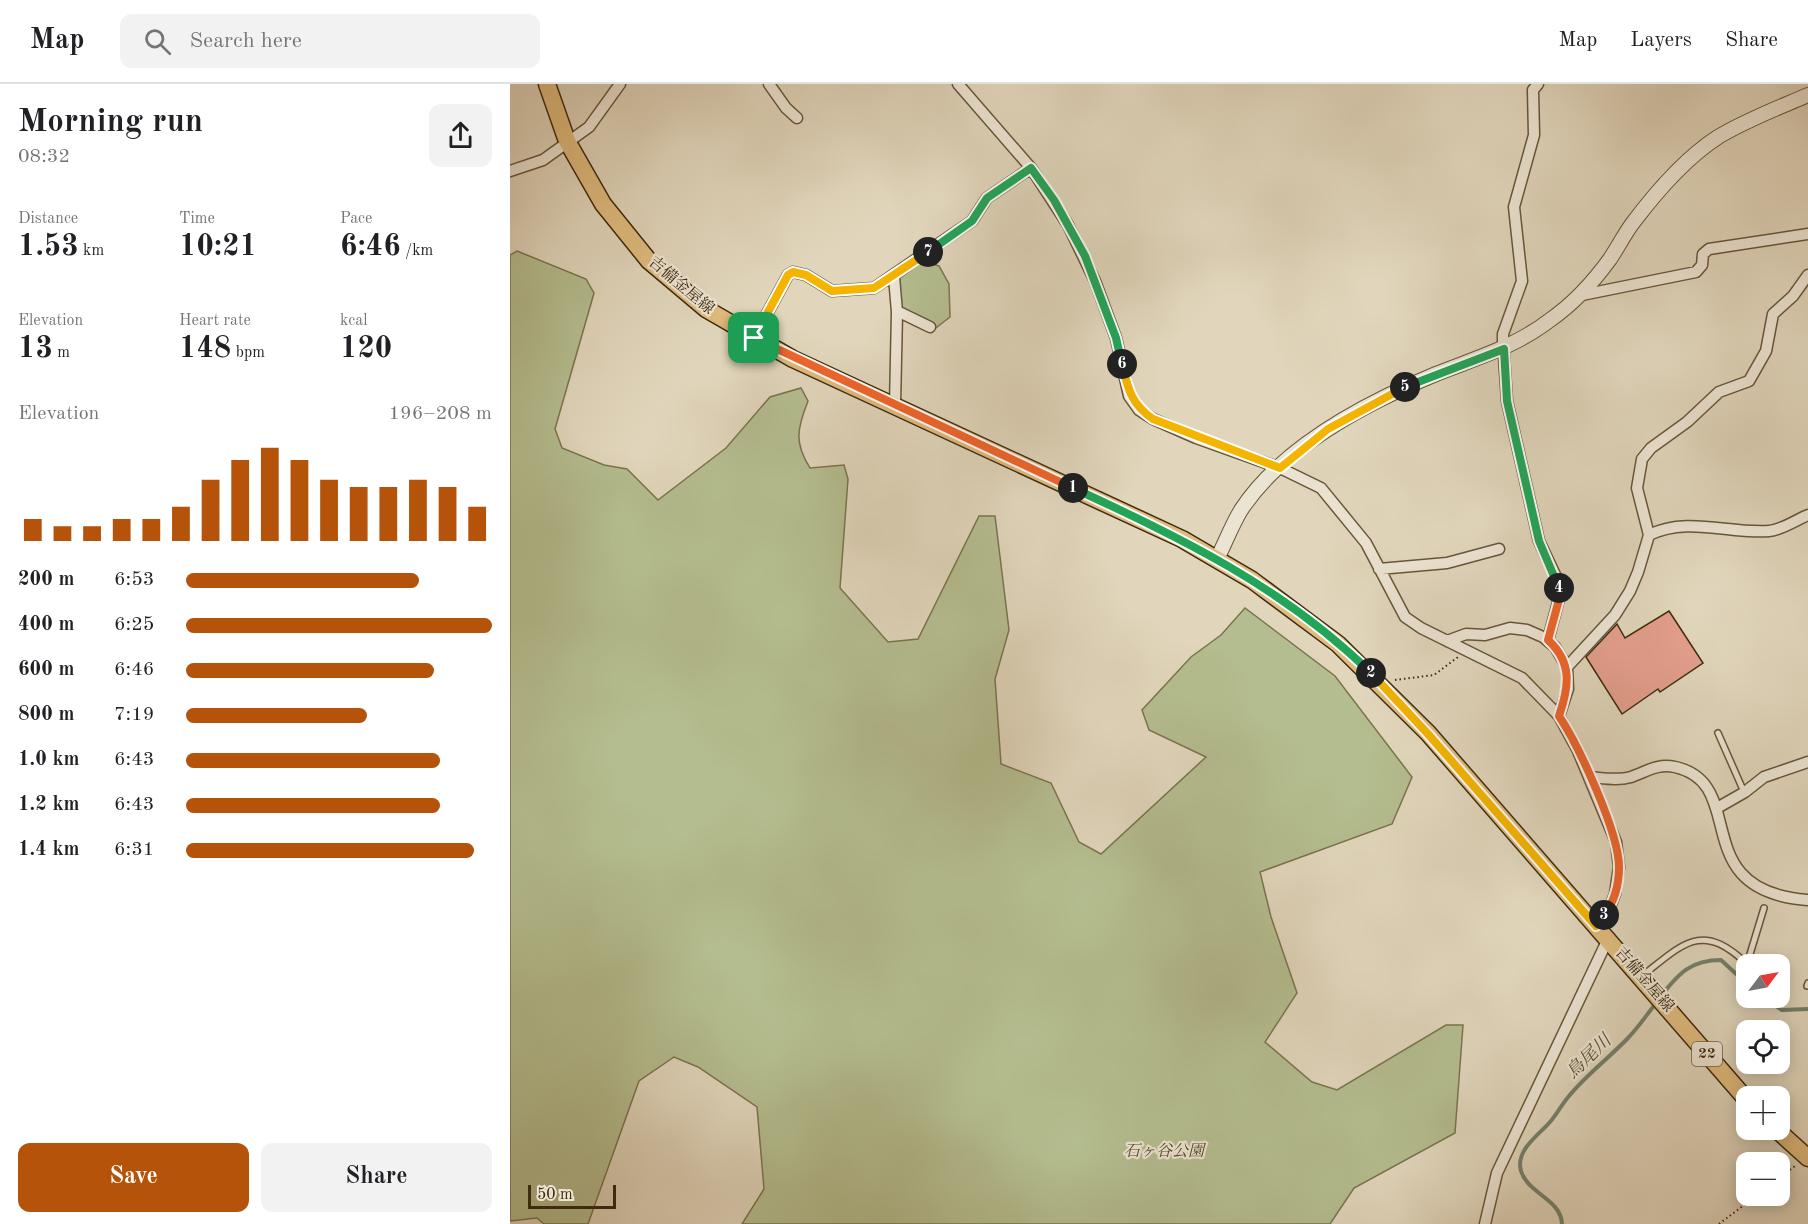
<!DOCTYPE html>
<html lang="en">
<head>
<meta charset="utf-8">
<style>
	body { margin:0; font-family:"Old Standard TT","Noto Serif JP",serif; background:#f2f2f2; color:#202124; height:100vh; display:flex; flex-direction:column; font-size:22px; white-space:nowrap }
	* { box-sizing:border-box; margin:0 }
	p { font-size:20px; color:#757577 }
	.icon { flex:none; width:33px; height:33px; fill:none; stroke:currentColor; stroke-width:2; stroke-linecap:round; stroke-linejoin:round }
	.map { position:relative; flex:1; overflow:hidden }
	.details { display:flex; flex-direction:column; background:#fff; width:510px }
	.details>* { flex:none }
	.needle { width:39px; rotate:58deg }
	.controls { position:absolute; left:1226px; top:870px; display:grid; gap:12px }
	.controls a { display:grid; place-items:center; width:54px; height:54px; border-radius:12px; background:#fff; box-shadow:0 3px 15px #0003; font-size:30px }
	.scale { position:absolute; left:18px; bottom:15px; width:88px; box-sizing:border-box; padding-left:6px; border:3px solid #3f2b0d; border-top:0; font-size:16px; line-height:21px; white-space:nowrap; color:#3f2b0d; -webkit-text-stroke:4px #ece4d3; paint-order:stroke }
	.pin { position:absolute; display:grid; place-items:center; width:51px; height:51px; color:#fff; margin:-26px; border-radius:12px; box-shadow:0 3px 9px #0006 }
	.km { position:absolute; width:30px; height:30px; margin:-15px; border-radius:50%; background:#222; color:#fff; font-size:16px; line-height:30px; text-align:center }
	.round { display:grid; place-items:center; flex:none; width:63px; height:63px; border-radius:12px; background:#f2f2f2 }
	.head { display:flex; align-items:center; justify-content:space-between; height:102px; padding:0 18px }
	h1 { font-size:33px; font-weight:700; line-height:45px }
	.metrics { display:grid; grid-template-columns:repeat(3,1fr); gap:9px; height:102px; padding:6px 18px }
	.metrics div { display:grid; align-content:center }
	.metrics b { font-size:30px; font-weight:700 }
	.metrics small { font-size:16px; font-weight:400 }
	.metrics p { font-size:16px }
	.chart { height:168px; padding:12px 18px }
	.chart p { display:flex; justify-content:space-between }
	.chart svg { width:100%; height:108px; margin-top:6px; stroke:#b45309; stroke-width:6 }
	.button { display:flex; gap:12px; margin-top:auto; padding:12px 18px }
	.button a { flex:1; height:69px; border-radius:12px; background:#b45309; color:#fff; font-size:24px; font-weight:700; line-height:69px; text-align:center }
	.button a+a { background:#f2f2f2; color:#202124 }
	ul { padding:0 18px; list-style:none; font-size:20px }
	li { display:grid; grid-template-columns:96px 72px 1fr; align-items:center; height:45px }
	li i { height:15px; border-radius:8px; background:#b45309 }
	header { display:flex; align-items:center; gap:36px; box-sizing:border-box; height:84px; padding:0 30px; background:#fff; border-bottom:2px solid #e0e0e0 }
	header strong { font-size:28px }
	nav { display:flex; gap:33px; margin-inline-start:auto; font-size:21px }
	.search { width:420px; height:54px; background:#f2f2f2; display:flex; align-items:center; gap:15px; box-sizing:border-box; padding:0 21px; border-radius:12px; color:#757577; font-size:22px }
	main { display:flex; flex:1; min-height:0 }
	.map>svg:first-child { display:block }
</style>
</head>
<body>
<header>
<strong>Map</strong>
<div class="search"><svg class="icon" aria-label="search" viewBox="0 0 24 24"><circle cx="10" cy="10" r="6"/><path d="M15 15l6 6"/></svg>Search here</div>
<nav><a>Map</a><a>Layers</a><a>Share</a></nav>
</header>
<main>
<section class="details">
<div class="head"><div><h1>Morning run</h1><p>08:32</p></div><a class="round"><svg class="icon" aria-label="share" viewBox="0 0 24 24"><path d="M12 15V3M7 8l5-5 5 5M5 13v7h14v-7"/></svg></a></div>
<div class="metrics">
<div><p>Distance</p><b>1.53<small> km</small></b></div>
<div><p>Time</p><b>10:21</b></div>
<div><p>Pace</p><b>6:46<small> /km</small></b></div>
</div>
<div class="metrics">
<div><p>Elevation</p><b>13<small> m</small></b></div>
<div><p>Heart rate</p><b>148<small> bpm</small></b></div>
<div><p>kcal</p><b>120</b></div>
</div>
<div class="chart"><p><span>Elevation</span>196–208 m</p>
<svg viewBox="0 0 160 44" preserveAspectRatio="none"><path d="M5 44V35M15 44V38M25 44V38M35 44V35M45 44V35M55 44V30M65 44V19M75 44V11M85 44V6M95 44V11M105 44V19M115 44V22M125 44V22M135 44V19M145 44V22M155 44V30"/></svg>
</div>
<ul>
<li><b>200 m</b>6:53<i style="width:76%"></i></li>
<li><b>400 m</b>6:25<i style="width:100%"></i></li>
<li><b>600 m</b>6:46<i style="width:81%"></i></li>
<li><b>800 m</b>7:19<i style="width:59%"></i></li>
<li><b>1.0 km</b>6:43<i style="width:83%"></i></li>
<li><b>1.2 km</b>6:43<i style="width:83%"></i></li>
<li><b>1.4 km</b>6:31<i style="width:94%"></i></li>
</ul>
<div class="button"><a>Save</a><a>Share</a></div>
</section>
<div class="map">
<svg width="1298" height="1140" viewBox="0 0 1298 1140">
	<rect width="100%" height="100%" fill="#e1d6bc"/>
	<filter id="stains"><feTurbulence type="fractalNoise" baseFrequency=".00333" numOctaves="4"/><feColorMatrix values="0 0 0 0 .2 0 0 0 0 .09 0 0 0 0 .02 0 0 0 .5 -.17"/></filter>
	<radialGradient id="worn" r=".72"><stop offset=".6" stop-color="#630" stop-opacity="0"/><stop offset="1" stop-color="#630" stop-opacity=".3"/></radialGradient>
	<path fill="#b4bd8f" stroke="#7a744e" stroke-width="1.5" d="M7,167L76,195L84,209L45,345L52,364L94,381L117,385L148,416L216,364L260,313L291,304L298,317C287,345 284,359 300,384L334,381L338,395L330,504L378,558L408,555L469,432H485L499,546L485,595L491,680L541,699L569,758L591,770L696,673L639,646L632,626L681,573L711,551L735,524L825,592L902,693L882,740L750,788L761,833L787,909L755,958L802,998L827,1006L936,941H953L945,1049L844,1104L820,1140H232L254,1105L247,1023L188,983L164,973L129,997L78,1140H34L27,1134L0,1137V171Z
		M413,177L429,182L439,200L440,233L422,247L390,233L389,195Z"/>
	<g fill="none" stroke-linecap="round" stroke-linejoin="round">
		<path stroke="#73816c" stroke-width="4" d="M1151,912C1169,889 1181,876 1211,876L1236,899
			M1253,914L1272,926L1298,925
			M1052,1140C1051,1115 1018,1110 1011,1087C1005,1066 1029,1051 1040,1038C1047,1030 1052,1020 1059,1012C1076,991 1099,974 1118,954C1129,943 1137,930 1147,918"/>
	</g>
	<path fill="#e49f8d" stroke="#3f2b0d" stroke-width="1.5" d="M1159,527L1193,579L1150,608L1148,605L1112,630L1076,573L1107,540L1115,554Z"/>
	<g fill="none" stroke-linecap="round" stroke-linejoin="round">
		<g stroke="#685639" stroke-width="8">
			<path id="service" d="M1208,649L1234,708
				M1237,880L1254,824
				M1132,892C1174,859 1192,837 1237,880
				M1297,902L1298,899"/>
		</g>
		<g stroke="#685639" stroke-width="13">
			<path id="minor" d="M259,0L276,24L287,34
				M448,0L521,84L558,141L585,197L606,254L619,312L629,326L643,335L686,354L770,384L811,404L856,459L895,533L911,544L1012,594L1049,632L1068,667L1106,758L1109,783L1105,810L1100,823L1086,842
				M1028,0L1023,6L1024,51L1004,123L1012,197L993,250V258L997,317L1029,457L1048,497L1050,511L1038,556
				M0,87L33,76L79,43L110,0
				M384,193L387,228L385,321
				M1067,212L1186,188L1192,181L1193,170L1199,165L1298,150
				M387,227L420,243
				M244,254L278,191L283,188L296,191L322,207L364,204L462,137L477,114L521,84
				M1139,451C1178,432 1218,450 1259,447C1272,446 1286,436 1298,431
				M869,485L937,479L989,465
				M937,557L956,550L975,551L1000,544L1017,546L1033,553L1045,563L1057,583
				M1049,632L1058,605L1057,583L1105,531L1120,507L1128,488L1139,451L1127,404L1132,375L1141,364L1177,338L1209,308L1239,297L1256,267L1263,230L1283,212L1298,191
				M1079,693C1093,694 1107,697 1121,693C1136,688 1147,679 1165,683C1241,700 1174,807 1298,816
				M1207,724L1235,708L1254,693L1298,678
				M975,1140L987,1089L1098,855"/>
		</g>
		<g stroke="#685639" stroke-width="16">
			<path id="tertiary" d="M707,475C715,459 722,441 731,426C773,362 858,318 926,290C966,274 1005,263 1040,236C1063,220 1084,197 1100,175C1108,163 1114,151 1122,140C1146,108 1174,75 1208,53C1236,36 1268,24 1298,11"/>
		</g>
		<g stroke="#3f2b0d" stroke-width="19">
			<path id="primary" d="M37,0L57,57L93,120L139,177L196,225L283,275L672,455L742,496L828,560L918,649L1236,1015
				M1267,1046L1298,1074"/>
		</g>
		<path stroke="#3f2b0d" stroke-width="2" stroke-dasharray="1.5 3" stroke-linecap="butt" d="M885,596L924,591L948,573
			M1269,1094L1285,1082
			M1209,1140L1246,1112"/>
		<use href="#service" stroke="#ece4d3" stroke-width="5"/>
		<use href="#minor" stroke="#ece4d3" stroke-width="10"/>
		<use href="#tertiary" stroke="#ece4d3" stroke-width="14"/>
		<use href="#primary" stroke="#e0bb7e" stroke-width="16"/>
	</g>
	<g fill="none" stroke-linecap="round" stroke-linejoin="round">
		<g stroke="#fff" stroke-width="12">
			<path id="split-1" d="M244,254L563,404"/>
		</g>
		<g stroke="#fff" stroke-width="12">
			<path id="split-2" d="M563,404C673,455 773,503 861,589"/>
		</g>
		<g stroke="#fff" stroke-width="12">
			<path id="split-3" d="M861,589L918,650L1086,842L1094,831"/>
		</g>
		<g stroke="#fff" stroke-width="12">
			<path id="split-4" d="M1049,504L1050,512L1038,556C1063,579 1059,603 1049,632C1069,662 1109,749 1109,783C1109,800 1104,818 1094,831"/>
		</g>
		<g stroke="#fff" stroke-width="12">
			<path id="split-5" d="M895,303L994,265L997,317L1029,457L1049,504"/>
		</g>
		<g stroke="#fff" stroke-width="12">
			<path id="split-6" d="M612,280C618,305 621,320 643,335L770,384L818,345L895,303"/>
		</g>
		<g stroke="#fff" stroke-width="12">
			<path id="split-7" d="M418,168L462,137L477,114L521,84L544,116L575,172L606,254L612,280"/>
		</g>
		<g stroke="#fff" stroke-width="12">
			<path id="split-8" d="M244,254L278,191L283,188L296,191L322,207L364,204L418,168"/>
		</g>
		<use href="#split-1" stroke="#f0652b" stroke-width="8"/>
		<use href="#split-2" stroke="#22a559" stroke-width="8"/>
		<use href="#split-3" stroke="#f5b400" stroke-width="8"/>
		<use href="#split-4" stroke="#f0652b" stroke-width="8"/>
		<use href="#split-5" stroke="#22a559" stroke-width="8"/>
		<use href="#split-6" stroke="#f5b400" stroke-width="8"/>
		<use href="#split-7" stroke="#22a559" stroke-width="8"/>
		<use href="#split-8" stroke="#f5b400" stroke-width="8"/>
	</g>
	<g text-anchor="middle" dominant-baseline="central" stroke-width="4.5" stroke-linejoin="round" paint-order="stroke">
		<rect fill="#ece4d3" stroke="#736248" stroke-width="1.5" x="1182" y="958" width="30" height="24" rx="4.5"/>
		<g font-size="15" font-weight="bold" fill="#3f2b0d">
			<text x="1197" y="970">22</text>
		</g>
		<g font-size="16" fill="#3f2b0d" stroke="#ece4d3">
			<text transform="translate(171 202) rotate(40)">吉備金屋線</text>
			<text transform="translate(1134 896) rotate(49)">吉備金屋線</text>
		</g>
		<g font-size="16" font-style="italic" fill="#564827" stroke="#ece4d3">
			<text x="654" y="1068">石ヶ谷公園</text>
		</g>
		<g font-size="18" font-style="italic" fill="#544f35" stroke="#ece4d3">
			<text transform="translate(1079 973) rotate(-44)">鳥尾川</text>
		</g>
	</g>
	<rect width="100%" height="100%" filter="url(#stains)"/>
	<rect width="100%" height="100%" fill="url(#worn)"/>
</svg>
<div class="controls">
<a><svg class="needle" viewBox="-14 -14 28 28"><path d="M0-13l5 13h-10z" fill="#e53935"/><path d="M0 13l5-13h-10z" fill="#757577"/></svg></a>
<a><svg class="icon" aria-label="locate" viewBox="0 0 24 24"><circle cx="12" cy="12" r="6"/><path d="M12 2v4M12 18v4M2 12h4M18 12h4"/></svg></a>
<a>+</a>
<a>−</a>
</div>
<div class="scale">50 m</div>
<div class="pin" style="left:244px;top:254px;background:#1e9e55"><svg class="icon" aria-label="arrive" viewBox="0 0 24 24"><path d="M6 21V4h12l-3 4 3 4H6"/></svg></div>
<b class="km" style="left:563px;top:404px">1</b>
<b class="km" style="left:861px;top:589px">2</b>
<b class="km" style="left:1094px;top:831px">3</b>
<b class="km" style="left:1049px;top:504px">4</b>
<b class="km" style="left:895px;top:303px">5</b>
<b class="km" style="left:612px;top:280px">6</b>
<b class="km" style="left:418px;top:168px">7</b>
</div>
</main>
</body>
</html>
